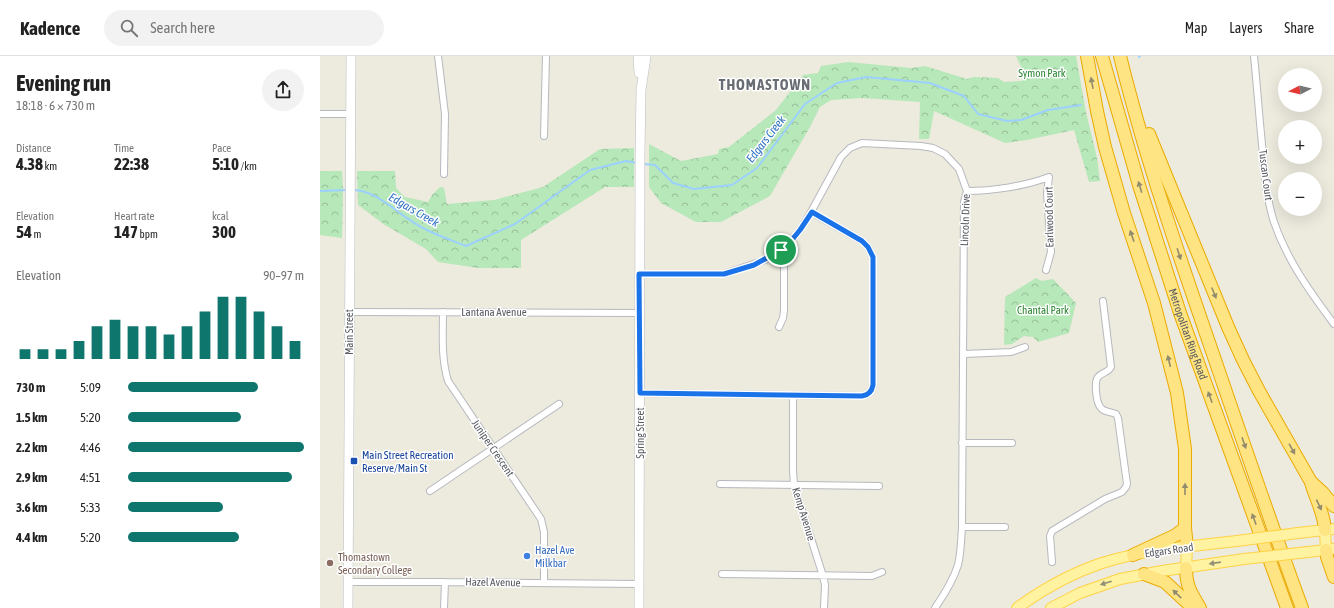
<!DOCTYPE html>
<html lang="en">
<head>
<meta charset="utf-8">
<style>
	body { margin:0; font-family:"Asap Condensed",sans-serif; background:#f2f2f2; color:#222; height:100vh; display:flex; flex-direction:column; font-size:15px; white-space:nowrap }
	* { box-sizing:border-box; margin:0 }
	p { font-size:13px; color:#767676 }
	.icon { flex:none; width:22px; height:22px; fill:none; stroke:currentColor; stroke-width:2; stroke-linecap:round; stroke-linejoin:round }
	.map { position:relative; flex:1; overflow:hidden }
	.details { display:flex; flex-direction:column; background:#fff; width:320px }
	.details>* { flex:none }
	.needle { width:26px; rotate:263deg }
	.buttons { position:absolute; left:958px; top:12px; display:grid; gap:8px }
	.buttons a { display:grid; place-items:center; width:44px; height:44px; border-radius:50%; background:#fff; box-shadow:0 4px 16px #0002; font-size:20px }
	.pin { position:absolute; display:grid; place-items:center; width:34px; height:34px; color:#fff; margin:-17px; border:2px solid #fff; border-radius:50%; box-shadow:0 1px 4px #0007 }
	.round { display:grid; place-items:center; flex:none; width:42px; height:42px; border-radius:21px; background:#f2f2f2 }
	.headline { display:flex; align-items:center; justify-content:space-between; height:68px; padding:0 16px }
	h1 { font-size:22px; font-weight:700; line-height:30px }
	.stats { display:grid; grid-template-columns:repeat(3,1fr); gap:6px; height:68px; padding:4px 16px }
	.stats div { display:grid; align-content:center }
	.stats b { font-size:17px; font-weight:700 }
	.stats small { font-size:11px; font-weight:400 }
	.stats p { font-size:11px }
	.chart { height:112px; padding:8px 16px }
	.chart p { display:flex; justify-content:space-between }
	.chart svg { width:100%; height:72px; margin-top:4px; stroke:#0f766e; stroke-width:6 }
	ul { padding:0 16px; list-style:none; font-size:13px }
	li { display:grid; grid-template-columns:64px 48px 1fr; align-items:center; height:30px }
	li i { height:10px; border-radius:5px; background:#0f766e }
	header { display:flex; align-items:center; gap:24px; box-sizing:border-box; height:56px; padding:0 20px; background:#fff; border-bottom:1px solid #e0e0e0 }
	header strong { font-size:19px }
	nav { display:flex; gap:22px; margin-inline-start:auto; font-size:14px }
	.search { width:280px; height:36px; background:#f2f2f2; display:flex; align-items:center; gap:10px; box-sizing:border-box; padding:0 14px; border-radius:22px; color:#767676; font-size:15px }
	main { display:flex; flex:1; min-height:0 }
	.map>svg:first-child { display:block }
</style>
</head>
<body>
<header>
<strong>Kadence</strong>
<div class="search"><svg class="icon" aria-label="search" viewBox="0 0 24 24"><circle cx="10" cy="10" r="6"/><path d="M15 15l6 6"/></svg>Search here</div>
<nav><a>Map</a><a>Layers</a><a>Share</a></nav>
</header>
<main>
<section class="details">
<div class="headline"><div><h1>Evening run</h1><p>18:18 · 6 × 730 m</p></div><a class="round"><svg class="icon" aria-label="share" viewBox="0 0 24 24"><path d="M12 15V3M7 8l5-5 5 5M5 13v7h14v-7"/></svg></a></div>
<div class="stats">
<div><p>Distance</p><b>4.38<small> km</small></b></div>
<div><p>Time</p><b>22:38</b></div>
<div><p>Pace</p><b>5:10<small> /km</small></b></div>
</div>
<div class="stats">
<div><p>Elevation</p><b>54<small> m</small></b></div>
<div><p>Heart rate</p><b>147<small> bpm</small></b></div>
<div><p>kcal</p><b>300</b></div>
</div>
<div class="chart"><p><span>Elevation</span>90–97 m</p>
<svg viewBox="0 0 160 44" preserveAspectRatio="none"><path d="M5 44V38M15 44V38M25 44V38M35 44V33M45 44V24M55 44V20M65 44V24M75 44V24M85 44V29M95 44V24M105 44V15M115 44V6M125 44V6M135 44V15M145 44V24M155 44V33"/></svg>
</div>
<ul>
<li><b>730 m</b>5:09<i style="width:74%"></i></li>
<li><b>1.5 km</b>5:20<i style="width:64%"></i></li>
<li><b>2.2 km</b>4:46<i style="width:100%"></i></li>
<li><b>2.9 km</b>4:51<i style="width:93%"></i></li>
<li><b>3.6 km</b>5:33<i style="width:54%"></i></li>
<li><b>4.4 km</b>5:20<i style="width:63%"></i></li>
</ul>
</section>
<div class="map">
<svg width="1014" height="552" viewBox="0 0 1014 552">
	<defs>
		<pattern id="forest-crowns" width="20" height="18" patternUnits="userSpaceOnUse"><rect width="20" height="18" fill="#b7e8b9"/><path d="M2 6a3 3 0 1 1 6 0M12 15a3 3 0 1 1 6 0" fill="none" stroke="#98bf9a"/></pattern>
	</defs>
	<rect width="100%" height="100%" fill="#edeade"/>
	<path fill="url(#forest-crowns)" d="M696,0H756L766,56L777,102L780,125L769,126L754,74L707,84L685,87L614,55L609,83H599L600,46L543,42L511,44L500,51L490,71L450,140L401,166H376L341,147L329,131V88L361,105L398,98L399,93L409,91L456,54L483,19L498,17L501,10L528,6L591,12L605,10L647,23L654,21L678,22L684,26L702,25L705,20Z
		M314,92V131H285L201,184V212H158L118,206L106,193L65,169L38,149L37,115H75L76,132L85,141L108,146L112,139L120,131L124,132L127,148L174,144L223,131L280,93Z
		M0,115H22L23,134L22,182L0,179Z
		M716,222L722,225L733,223L756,247L749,277L718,286L713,281L704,280L692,288L684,289L685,241Z"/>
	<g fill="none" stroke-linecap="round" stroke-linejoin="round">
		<path stroke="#9cd0ff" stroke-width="2" d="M819,1L820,0
			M323,108L335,109L353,127L374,133L412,129L437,112L485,48L517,27L546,21L610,27L644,40L658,58L687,65L701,64L728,54L761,49
			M33,134C56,133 82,162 103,172C116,179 131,184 146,190L195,168L270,114L306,105L317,107
			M0,135L27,134"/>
		<g stroke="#b7b9bf" stroke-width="8">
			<path id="street" d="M118,0L125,58L124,118
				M934,0C937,29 939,59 942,88C944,114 946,141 954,166C967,204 990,236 1014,268
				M0,58H30
				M224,80L226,0
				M647,135C673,135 705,130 729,121L727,137L731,196L726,214
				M319,218H404L445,204L461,194L471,185L480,174L491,156L521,101L530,92L542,87L601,90L613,92L625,98L639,113L647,135L644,146L642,471C641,484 641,497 638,509C633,525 624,539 615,552
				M29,256L319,257
				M123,256C123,279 121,302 128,325L221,463L224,476V527
				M459,271L463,262L464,254V201L461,194
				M644,298L691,296L705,291
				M320,337L542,340C549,339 552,335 553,329V201L548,191L542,185L491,156
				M473,339V414L474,429L503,520L505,529L504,552
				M642,387H692
				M400,428L559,430
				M110,435L239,348
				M642,471H685
				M732,506L730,480L732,475L785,443L802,436L806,431L807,428L798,362L796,358C791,356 784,356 781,352C776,347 774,326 778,321C782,316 788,317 791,311L783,245
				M402,518L552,520L562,516
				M28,526H125L319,528
				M124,552L125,526"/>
		</g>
		<g stroke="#b9bdc4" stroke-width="10">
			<path id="secondary" d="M318,2L319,17
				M28,552L31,0
				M319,552L320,98L321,34L326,1"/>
		</g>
		<g stroke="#ffd245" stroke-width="12">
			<path id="primary" d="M1005,474L1006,494
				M978,477L1014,473
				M988,496L1014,493
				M866,512L867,491
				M697,552C723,533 752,517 782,507C826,493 873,490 917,485
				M731,552L760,537L800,523L842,515L924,503"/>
		</g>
		<g stroke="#ebaa00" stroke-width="14">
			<g id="highway">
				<path d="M767,0L777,55L785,91L804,157L834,247L857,337L865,393V472L867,491"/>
				<path id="s1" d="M782,0L819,129L860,257L967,552"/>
				<path d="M800,0C825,101 859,200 893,298C922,383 951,468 982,552"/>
				<path d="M829,78L908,271L923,304L939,335L991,426C995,442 1004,456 1005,474"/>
				<path d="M991,426L1003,437L1014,450"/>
				<path d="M1006,494L1007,501L1014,521"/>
				<path d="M813,499L856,479L865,472"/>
				<path d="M866,512C866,530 871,537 880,552"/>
				<path d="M824,518L845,526L873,552"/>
			</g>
		</g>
		<use href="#street" stroke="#fff" stroke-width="6"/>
		<use href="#secondary" stroke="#fff" stroke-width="9"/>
		<use href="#primary" stroke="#fff3a1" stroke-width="10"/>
		<use href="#highway" stroke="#ffe483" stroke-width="12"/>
		<g stroke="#ffd245" stroke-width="12" stroke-linecap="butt">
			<path id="primary-bridge" d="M917,485L978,477
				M924,503L988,496"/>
		</g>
		<use href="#primary-bridge" stroke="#fff3a1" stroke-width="10"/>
	</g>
	<defs><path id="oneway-solid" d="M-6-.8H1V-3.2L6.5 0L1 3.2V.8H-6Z"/></defs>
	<g fill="#928b6d">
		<use href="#oneway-solid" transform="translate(772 27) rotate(-100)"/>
		<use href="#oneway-solid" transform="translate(820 131) rotate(-107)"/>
		<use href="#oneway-solid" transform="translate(812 180) rotate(-109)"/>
		<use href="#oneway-solid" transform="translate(859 198) rotate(72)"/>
		<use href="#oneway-solid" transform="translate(894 237) rotate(68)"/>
		<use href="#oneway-solid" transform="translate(849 305) rotate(-103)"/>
		<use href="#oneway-solid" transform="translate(890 341) rotate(-110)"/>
		<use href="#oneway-solid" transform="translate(924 387) rotate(71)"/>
		<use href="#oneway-solid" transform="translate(972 393) rotate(61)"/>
		<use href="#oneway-solid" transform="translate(865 433) rotate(-90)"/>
		<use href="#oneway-solid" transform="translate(999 449) rotate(64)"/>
		<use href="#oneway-solid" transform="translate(934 463) rotate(-110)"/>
		<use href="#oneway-solid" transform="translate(857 538) rotate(-136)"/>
	</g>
	<g fill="#929077">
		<use href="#oneway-solid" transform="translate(895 507) rotate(172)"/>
		<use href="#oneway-solid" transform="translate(786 527) rotate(162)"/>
	</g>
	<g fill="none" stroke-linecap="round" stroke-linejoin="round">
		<g stroke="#fff" stroke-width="8">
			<path id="route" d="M492,156L542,185L548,191L553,201V329C552,335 549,339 542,340L320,337L319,218H404L434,209L461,194L471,185L480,174Z"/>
		</g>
		<use href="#route" stroke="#1a73e8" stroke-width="5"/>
	</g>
	<rect fill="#1a4fb4" stroke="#fff" stroke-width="1.5" x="30" y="401" width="8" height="8" rx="2"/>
	<circle fill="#3f7fe0" stroke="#fff" stroke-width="1.5" cx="207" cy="500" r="4"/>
	<circle fill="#8d6e63" stroke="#fff" stroke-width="1.5" cx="10" cy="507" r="4"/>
	<g text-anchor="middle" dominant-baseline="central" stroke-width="3" stroke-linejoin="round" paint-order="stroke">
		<g font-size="11" fill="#2b8532" stroke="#fff">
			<text x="722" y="17">Symon Park</text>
			<text x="723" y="254">Chantal Park</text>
		</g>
		<g font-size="11" fill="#575b61" stroke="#fff">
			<text transform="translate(946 119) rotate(83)">Tuscan Court</text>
			<text transform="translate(729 161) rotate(-91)">Earlwood Court</text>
			<text transform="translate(645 164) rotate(-88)">Lincoln Drive</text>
			<text x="174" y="256">Lantana Avenue</text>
			<text transform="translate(29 276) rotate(-90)">Main Street</text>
			<text stroke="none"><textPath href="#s1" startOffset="291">Metropolitan Ring Road</textPath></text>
			<text transform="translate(320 377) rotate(-90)">Spring Street</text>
			<text transform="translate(173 392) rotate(56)">Juniper Crescent</text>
			<text transform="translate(484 458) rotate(73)">Kemp Avenue</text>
			<text transform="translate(849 494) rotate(-8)">Edgars Road</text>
			<text transform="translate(173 526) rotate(1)">Hazel Avenue</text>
		</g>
		<g font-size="11" fill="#164399" stroke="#fff" text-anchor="start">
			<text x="42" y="399">Main Street Recreation<tspan x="42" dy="13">Reserve/Main St</tspan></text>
		</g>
		<g font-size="11" fill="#366cbe" stroke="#fff" text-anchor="start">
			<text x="215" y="494">Hazel Ave<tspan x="215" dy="13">Milkbar</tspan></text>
		</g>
		<g font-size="11" fill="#785e54" stroke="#fff" text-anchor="start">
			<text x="18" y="501">Thomastown<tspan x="18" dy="13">Secondary College</tspan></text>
		</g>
		<g font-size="12" font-style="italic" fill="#3174c5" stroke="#fff">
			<text transform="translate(446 83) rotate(-52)">Edgars Creek</text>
			<text transform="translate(94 154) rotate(30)">Edgars Creek</text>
		</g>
		<g font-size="15" font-weight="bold" letter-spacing="1" fill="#686d73" stroke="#fff">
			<text x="445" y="28">THOMASTOWN</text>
		</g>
	</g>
</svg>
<div class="buttons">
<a><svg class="needle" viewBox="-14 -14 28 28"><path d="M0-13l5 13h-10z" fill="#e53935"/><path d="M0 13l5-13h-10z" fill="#767676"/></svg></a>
<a>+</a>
<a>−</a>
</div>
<div class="pin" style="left:461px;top:194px;background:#1e9e55"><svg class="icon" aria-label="arrive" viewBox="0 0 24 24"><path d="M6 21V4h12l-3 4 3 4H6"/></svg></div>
</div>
</main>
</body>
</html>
